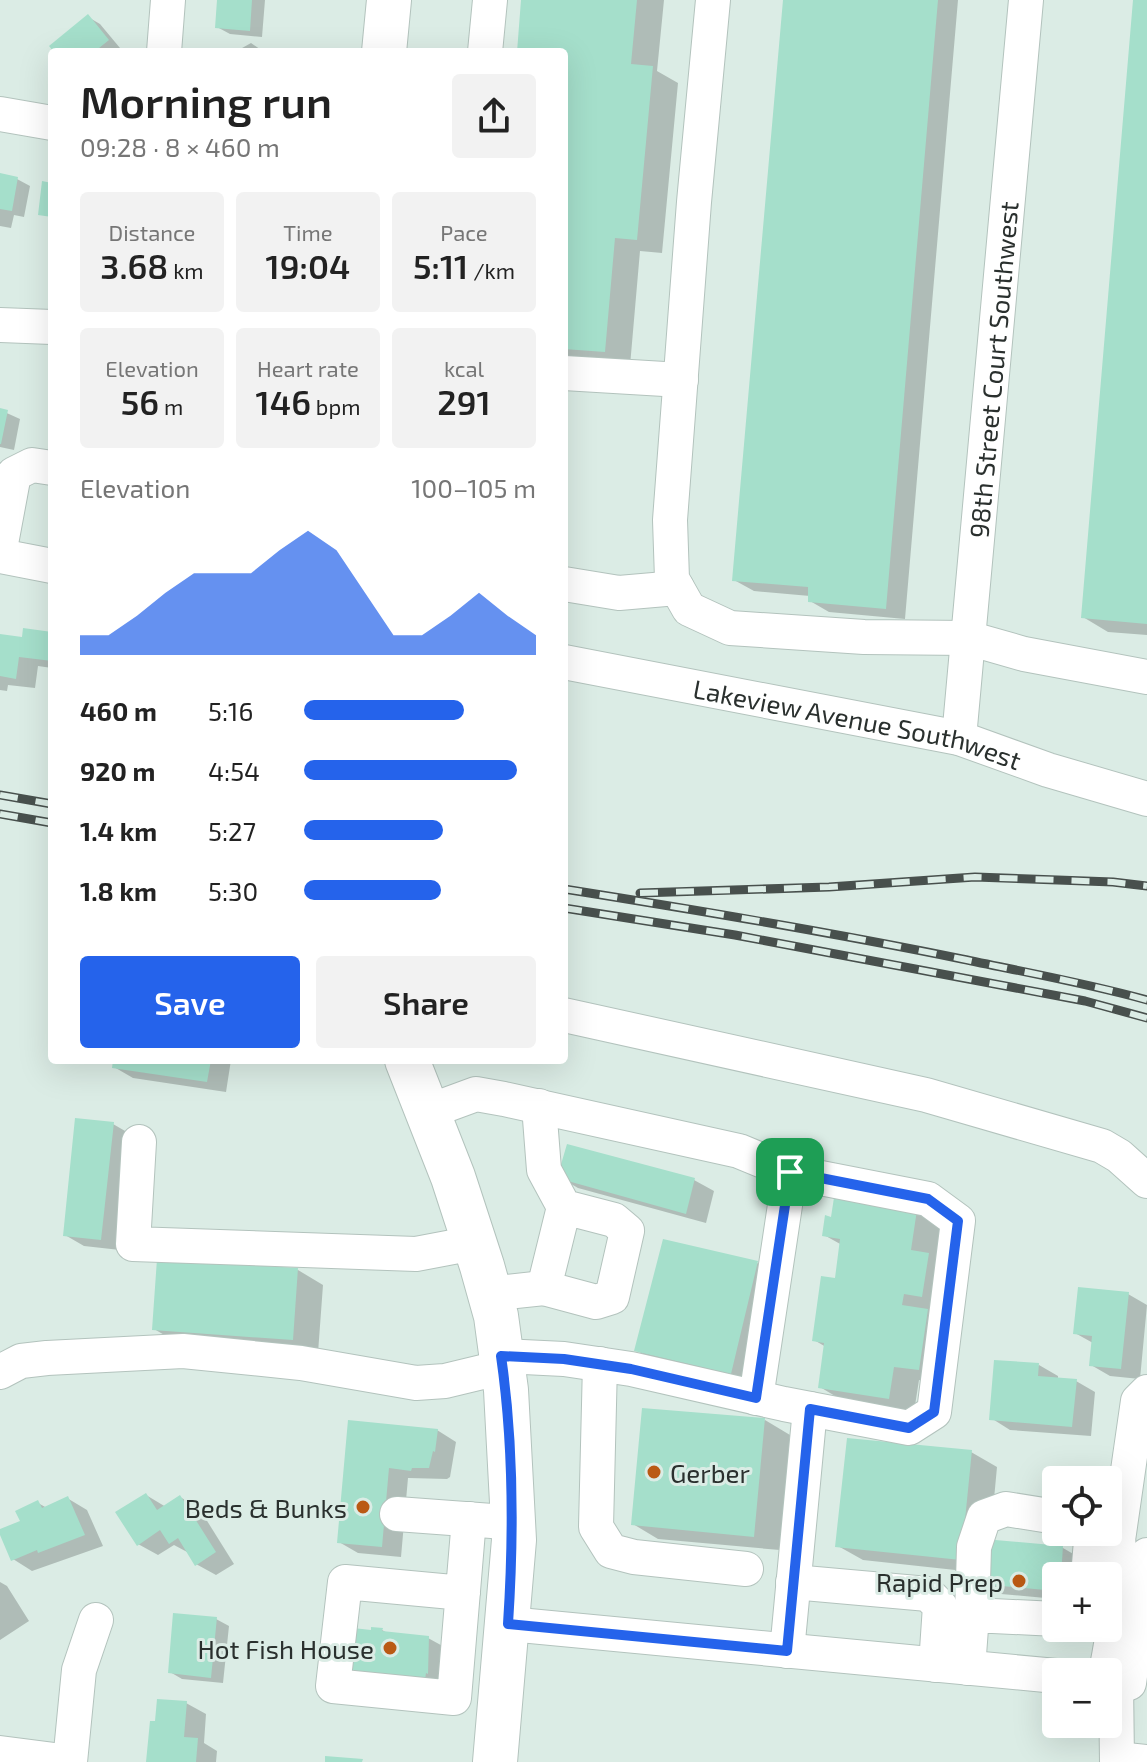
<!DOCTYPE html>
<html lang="en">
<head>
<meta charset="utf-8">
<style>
	body { margin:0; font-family:"Exo 2",sans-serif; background:#f2f2f2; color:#222; height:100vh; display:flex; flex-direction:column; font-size:30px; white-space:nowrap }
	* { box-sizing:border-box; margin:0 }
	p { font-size:26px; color:#767676 }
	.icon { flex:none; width:44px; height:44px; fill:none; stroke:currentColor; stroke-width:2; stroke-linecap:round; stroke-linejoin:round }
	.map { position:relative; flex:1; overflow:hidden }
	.side { position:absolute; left:48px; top:48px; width:520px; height:1016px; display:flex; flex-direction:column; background:#fff; border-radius:8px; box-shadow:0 8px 32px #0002 }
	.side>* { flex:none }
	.fabs { position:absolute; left:1042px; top:1466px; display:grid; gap:16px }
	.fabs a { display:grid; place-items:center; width:80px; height:80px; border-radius:8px; background:#fff; box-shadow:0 8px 32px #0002; font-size:40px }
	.pin { position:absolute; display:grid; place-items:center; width:68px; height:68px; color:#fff; margin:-34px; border-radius:16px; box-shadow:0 4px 12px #0006 }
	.round { display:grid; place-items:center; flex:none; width:84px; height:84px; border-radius:8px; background:#f2f2f2 }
	.overview { display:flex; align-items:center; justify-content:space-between; height:136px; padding:0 32px }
	h1 { font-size:44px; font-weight:600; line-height:60px }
	.stats { display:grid; grid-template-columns:repeat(3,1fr); gap:12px; height:136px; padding:8px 32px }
	.stats div { display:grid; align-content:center; border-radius:8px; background:#f2f2f2; text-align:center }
	.stats b { font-size:34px; font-weight:600 }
	.stats small { font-size:22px; font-weight:400 }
	.stats p { font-size:22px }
	.chart { height:224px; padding:16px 32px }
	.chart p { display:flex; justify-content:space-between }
	.chart svg { width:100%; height:144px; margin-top:8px; fill:#2563eb; opacity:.7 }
	.button { display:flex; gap:16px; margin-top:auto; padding:16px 32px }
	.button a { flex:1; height:92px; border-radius:8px; background:#2563eb; color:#fff; font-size:32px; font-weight:600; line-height:92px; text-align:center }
	.button a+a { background:#f2f2f2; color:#222 }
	ul { padding:0 32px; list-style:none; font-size:26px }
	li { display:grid; grid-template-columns:128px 96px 1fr; align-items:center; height:60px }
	li i { height:20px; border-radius:10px; background:#2563eb }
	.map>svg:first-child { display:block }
</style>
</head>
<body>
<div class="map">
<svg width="1147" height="1762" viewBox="0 0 1147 1762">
	<rect width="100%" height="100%" fill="#dbece5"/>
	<path fill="#0003" d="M219,0H265L262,37L230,34L217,27Z
		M523,0H664L657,71L678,83L662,253L640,251L630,366L564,360V52H521Z
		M785,0H958L905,619L829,612L810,601V596L754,591L734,580Z
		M1135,0H1147V635L1108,632L1083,617Z
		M88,17L100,24L120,48L115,52H57Z
		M251,43L264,52H235Z
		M0,175L17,179L30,186L24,217L14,215L11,228L0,226Z
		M0,410L20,419L14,450L0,447Z
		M52,634V668L38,666L35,688L8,685L7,691L0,690V636L23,640Z
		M115,1060H231L226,1092L133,1078L114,1067Z
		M113,1124L132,1135L120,1250L84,1246L65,1235Z
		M559,1177L694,1180L714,1191L706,1223L578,1188Z
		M836,1193L943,1220L948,1310L929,1307V1312L952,1326L944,1384L919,1380L914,1412L845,1402L820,1387L826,1347L814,1340L836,1280L842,1245L824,1235L833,1219Z
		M757,1263L782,1277L756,1387L662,1365L636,1350Z
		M298,1270L323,1285L318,1353L180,1344L154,1329Z
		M1128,1294L1147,1305L1140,1379L1110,1376L1091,1365L1093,1343L1075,1333Z
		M1039,1365L1058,1376V1379L1076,1381L1095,1392L1091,1436L1010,1430L991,1418Z
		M765,1420L790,1435L780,1550L658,1539L633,1524Z
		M350,1422L437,1430L456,1442L450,1477L447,1479L408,1478L401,1557L358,1553L339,1542Z
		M971,1452L997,1467L990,1542L1063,1548L1082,1559L1081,1576H1056V1599L1001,1594L981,1583L983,1573L863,1560L838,1546Z
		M146,1495L166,1507L180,1497L199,1508L234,1564L216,1575L196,1564L189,1553L174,1545L158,1555L138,1544Z
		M67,1498L87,1510L103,1546L32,1571L13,1559L22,1522L38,1503L47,1508Z
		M0,1582L7,1586L29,1621L0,1640Z
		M216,1619L229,1626L223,1683L182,1679L170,1672Z
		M382,1630L389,1634L428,1638L448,1649L447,1683L369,1690Z
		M186,1703L206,1714L204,1743L217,1751L216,1762H148Z"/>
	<path fill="#a5dfcb" d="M217,0H252L250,31L215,28Z
		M521,0H637L631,64L653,66L637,240L615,238L605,352L564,349V52H517Z
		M783,0H938L886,609L808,602V587L732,581Z
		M1133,0H1147V624L1081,618Z
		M88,14L109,40L94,52H54L49,46Z
		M0,173L18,177L12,211L0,209Z
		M42,181L52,183V217L38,215Z
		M0,408L8,410L1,444H0Z
		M23,628L52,632V661L19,657L16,679L0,676V634L22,637Z
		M113,1060H211L207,1082L112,1068Z
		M75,1118L114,1122L101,1240L63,1236Z
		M567,1144L695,1178L686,1214L557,1178Z
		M835,1191L918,1203L911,1250L929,1253L922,1297L904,1294L902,1305L928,1309L919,1370L894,1367L889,1399L818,1388L824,1343L812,1341L821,1276L835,1278L840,1239L822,1236L825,1215L831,1217Z
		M663,1239L758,1261L731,1374L634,1351Z
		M157,1259L298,1268L293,1340L152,1330Z
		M1078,1287L1129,1292L1121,1369L1089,1366L1092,1336L1073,1334Z
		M994,1360L1039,1363L1038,1376L1077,1379L1072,1427L989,1420Z
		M642,1408L765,1418L754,1537L631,1525Z
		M348,1420L438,1429L435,1452L433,1451L429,1468H412L411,1471L389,1468L382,1547L337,1543Z
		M847,1438L972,1450L961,1560L835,1547Z
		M146,1493L157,1510L180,1495L216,1552L195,1566L178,1538L169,1544L160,1530L137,1546L115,1512Z
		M68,1496L85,1535L38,1553L37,1550L11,1561L0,1535V1529L20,1521L15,1511L38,1500L42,1508Z
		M984,1539L1063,1546L1061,1576H1056V1591L979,1584Z
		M173,1613L217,1617L211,1678L168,1673Z
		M371,1627L383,1628L382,1631L429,1636L428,1674L426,1673L424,1687L348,1680L353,1628L371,1630Z
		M157,1699L187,1701L184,1737L198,1738L196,1762H146L150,1721H155Z
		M325,1756L363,1759L362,1762H325Z"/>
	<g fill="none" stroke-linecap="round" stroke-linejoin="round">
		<g stroke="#b3c3bd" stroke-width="36">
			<g id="minor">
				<path d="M713,0L694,202L670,520L672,579L689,609L730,628L864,637L968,638L1024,654L1147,677"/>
				<path d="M164,52L168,0"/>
				<path d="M485,52L490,0"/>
				<path d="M0,114L52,123"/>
				<path d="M0,325L52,327"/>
				<path d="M564,373L681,380"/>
				<path d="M0,549L14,474L32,465L52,468"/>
				<path d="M0,556L52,566"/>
				<path d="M564,584L619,593L677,588"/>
				<path id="s1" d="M564,662L959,738L1048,770L1147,799"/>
				<path id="s2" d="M959,738L1026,0"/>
				<path d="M564,1015L926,1095L1102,1146L1119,1156L1147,1181"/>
				<path d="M539,1106L544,1170L564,1207L614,1220L627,1231L612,1297L596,1302L544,1288L564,1207"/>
				<path d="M427,1112L476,1094L504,1099L739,1151L790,1172L928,1199L958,1221L934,1412L909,1428L784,1404L631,1369L564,1359L501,1356"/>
				<path d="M139,1142L133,1244L416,1254L474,1243"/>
				<path d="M489,1294L544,1288"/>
				<path d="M600,1364L596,1527L611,1551L634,1557L746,1569"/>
				<path d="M0,1372L21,1361L47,1358L183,1351L301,1363L416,1383L445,1381L503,1367"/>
				<path d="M756,1398L790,1172"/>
				<path d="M397,1514L492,1521"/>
				<path d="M1118,1540L1138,1401L1147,1392"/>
				<path d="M1088,1576L1091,1541L1095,1535L1105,1533L1118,1540C1124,1575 1113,1636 1106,1672"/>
				<path d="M793,1582L928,1594L940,1606L936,1665"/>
				<path d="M463,1593L345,1582L333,1686L454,1698L469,1519"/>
				<path d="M972,1615L974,1547L984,1517L1006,1509L1056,1517"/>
				<path d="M508,1624L1056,1676"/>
				<path d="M787,1651L810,1409"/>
				<path d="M968,1668L972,1615L1056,1619"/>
				<path d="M1116,1681L1117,1762"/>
				<path d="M1129,1683L1147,1555"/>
				<path d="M0,1753L70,1762"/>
				<path d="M1117,1759L1147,1762"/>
				<path d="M70,1762L79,1670L96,1620"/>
			</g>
		</g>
		<g stroke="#b3c3bd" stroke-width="46">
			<path id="major" d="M384,52L389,0
				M407,1060L453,1177L482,1266L496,1316L506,1390L514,1540L495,1762"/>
		</g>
		<use href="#minor" stroke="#fff" stroke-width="34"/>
		<use href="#major" stroke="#fff" stroke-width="44"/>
		<g stroke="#48504d" stroke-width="9">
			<path id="rail" d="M0,795L52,804
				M0,814L52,823
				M564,889C697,910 830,932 962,959C1024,972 1086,983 1147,1000
				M640,893L829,887L975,877L1113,882L1147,886
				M564,908L735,935L1085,1001L1147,1018"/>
		</g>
		<use href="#rail" stroke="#dbece5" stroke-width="6" stroke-dasharray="18" stroke-linecap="butt"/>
	</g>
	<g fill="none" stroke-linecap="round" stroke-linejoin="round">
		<g stroke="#fff" stroke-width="16">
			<path id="route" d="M790,1172L928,1199L958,1221L934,1412L909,1428L810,1409L787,1651L508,1624C514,1533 514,1446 501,1356L564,1359L631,1369L756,1398Z"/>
		</g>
		<use href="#route" stroke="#2563eb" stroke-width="10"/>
	</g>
	<g fill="#ba5a14" stroke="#dbece5" stroke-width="3">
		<circle cx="654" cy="1472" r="8"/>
		<circle cx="363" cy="1507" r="8"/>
		<circle cx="1019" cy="1581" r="8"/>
		<circle cx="390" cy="1648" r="8"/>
	</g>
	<g text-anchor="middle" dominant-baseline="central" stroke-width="6" stroke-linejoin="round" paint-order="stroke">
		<g font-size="26" fill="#2a302e" stroke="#dbece5">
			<text stroke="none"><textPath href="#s2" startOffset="370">98th Street Court Southwest</textPath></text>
			<text stroke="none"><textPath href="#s1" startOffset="300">Lakeview Avenue Southwest</textPath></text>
		</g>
		<g font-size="26" fill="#2a302e" stroke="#dbece5" text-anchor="end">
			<text x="670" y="1472" text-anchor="start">Gerber</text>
			<text x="347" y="1507">Beds &amp; Bunks</text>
			<text x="1003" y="1581">Rapid Prep</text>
			<text x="374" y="1648">Hot Fish House</text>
		</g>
	</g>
</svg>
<div class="fabs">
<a><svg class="icon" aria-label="locate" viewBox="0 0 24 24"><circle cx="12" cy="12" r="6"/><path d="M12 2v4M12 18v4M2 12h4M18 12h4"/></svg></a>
<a>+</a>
<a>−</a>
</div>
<div class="pin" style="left:790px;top:1172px;background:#1e9e55"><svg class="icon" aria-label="arrive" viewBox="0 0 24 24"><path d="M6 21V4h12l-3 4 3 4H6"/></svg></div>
<section class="side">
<div class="overview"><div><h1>Morning run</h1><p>09:28 · 8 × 460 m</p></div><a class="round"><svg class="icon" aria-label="share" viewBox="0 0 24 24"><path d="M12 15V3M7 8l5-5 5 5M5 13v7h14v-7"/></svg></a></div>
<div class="stats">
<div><p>Distance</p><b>3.68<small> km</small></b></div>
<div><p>Time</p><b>19:04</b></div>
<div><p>Pace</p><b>5:11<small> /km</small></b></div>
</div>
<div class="stats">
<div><p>Elevation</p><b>56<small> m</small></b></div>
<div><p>Heart rate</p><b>146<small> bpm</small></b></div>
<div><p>kcal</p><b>291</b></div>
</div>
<div class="chart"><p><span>Elevation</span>100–105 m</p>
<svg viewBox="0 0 160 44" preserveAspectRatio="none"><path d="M0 44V38L10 38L20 32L30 25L40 19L50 19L60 19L70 12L80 6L90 12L100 25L110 38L120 38L130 32L140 25L150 32L160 38V44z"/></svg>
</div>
<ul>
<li><b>460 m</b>5:16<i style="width:69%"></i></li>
<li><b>920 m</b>4:54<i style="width:92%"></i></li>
<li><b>1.4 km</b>5:27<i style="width:60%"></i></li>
<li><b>1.8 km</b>5:30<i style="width:59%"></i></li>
</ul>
<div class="button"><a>Save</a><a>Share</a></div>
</section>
</div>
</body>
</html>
